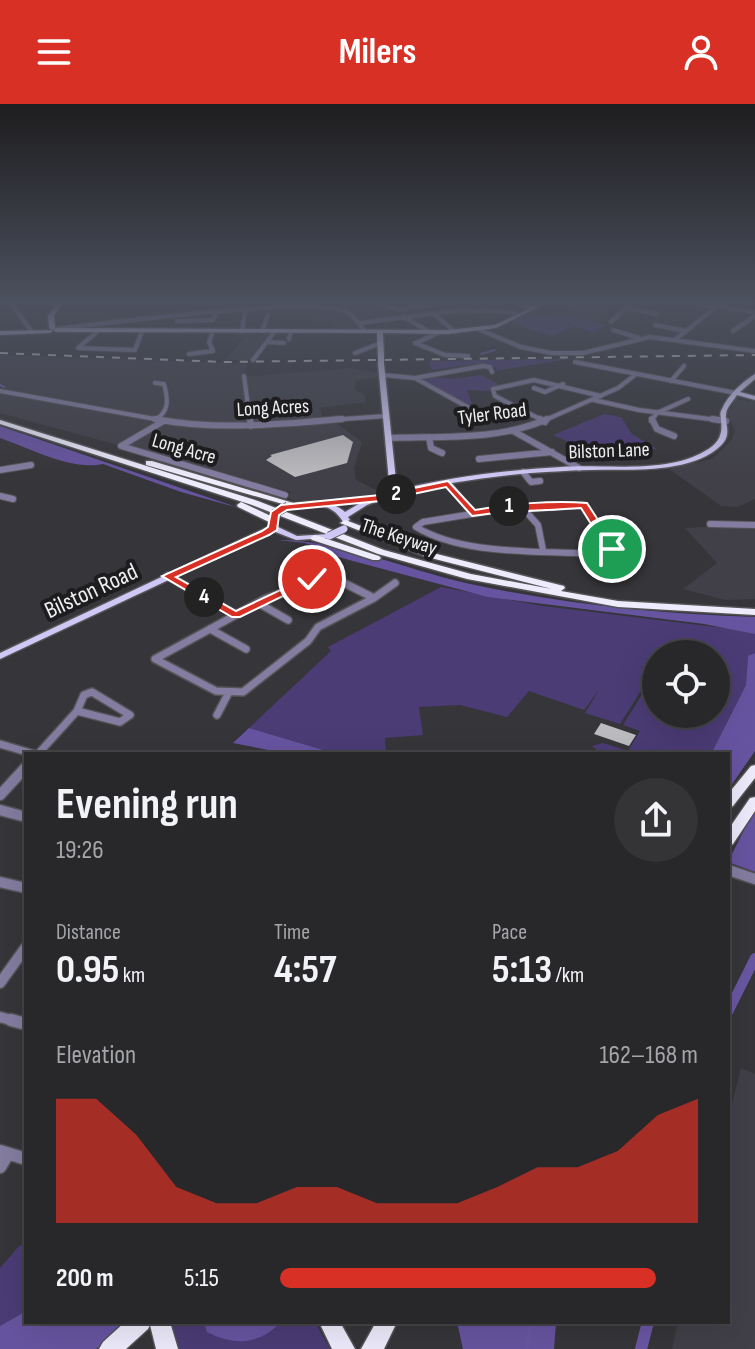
<!DOCTYPE html>
<html lang="en">
<head>
<meta charset="utf-8">
<style>
	body { margin:0; font-family:"Sofia Sans Condensed",sans-serif; background:#343437; color:#f1f3f6; height:100vh; display:flex; flex-direction:column; font-size:30px; white-space:nowrap }
	* { box-sizing:border-box; margin:0 }
	p { font-size:26px; color:#a5a6a9 }
	.icon { flex:none; width:44px; height:44px; fill:none; stroke:currentColor; stroke-width:2; stroke-linecap:round; stroke-linejoin:round }
	.map { position:relative; flex:1; overflow:hidden }
	.sheet { position:absolute; left:24px; top:648px; width:706px; height:572px; display:flex; flex-direction:column; background:#28282b; border-radius:0px; box-shadow:0 8px 32px #0002,0 0 0 2px #444447 }
	.sheet>* { flex:none }
	.fabs { position:absolute; left:642px; top:536px; display:grid; gap:16px }
	.fabs a { display:grid; place-items:center; width:88px; height:88px; border-radius:50%; background:#28282b; box-shadow:0 8px 32px #0002,0 0 0 2px #444447; font-size:40px }
	.pin { position:absolute; display:grid; place-items:center; width:68px; height:68px; color:#fff; margin:-34px; border:4px solid #fff; border-radius:50%; box-shadow:0 2px 8px #0007 }
	.km { position:absolute; width:40px; height:40px; margin:-20px; border-radius:50%; background:#222; color:#fff; font-size:22px; line-height:40px; text-align:center }
	.round { display:grid; place-items:center; flex:none; width:84px; height:84px; border-radius:42px; background:#343437 }
	.overview { display:flex; align-items:center; justify-content:space-between; height:136px; padding:0 32px }
	h1 { font-size:44px; font-weight:700; line-height:60px }
	.figures { display:grid; grid-template-columns:repeat(3,1fr); gap:12px; height:136px; padding:8px 32px }
	.figures div { display:grid; align-content:center }
	.figures b { font-size:40px; font-weight:700 }
	.figures small { font-size:22px; font-weight:400 }
	.figures p { font-size:22px }
	.chart { height:224px; padding:16px 32px }
	.chart p { display:flex; justify-content:space-between }
	.chart svg { width:100%; height:144px; margin-top:8px; fill:#d93025; opacity:.7 }
	ul { padding:0 32px; list-style:none; font-size:26px }
	li { display:grid; grid-template-columns:128px 96px 1fr; align-items:center; height:60px }
	li i { height:20px; border-radius:10px; background:#d93025 }
	header { display:flex; justify-content:space-between; align-items:center; height:104px; padding:0 32px; background:#d93025; color:#fff; font-size:36px; font-weight:700 }
	.map>svg:first-child { display:block }
</style>
</head>
<body>
<header><svg class="icon" aria-label="menu" viewBox="0 0 24 24"><path d="M4 6h16M4 12h16M4 18h16"/></svg>Milers<svg class="icon" aria-label="person" viewBox="0 0 24 24"><circle cx="12" cy="8" r="4"/><path d="M4 21q1-7 8-7t8 7"/></svg></header>
<div class="map">
<svg width="755" height="1245" viewBox="0 0 755 1245">
	<rect width="100%" height="100%" fill="#363539"/>
	<path fill="#414048" d="M288,199H315L312,202L346,208L364,226H332V219L315,221L310,210H300Z
		M322,199H378L399,213L367,216L343,204Z
		M551,199H607V211L595,219L564,210L576,206L542,203Z
		M239,228H271L249,256H225L244,234L236,233Z
		M0,251L248,260L242,273L352,264L377,269V273L355,277V286L365,291V298L320,304L323,315L232,319L335,318L362,338L354,364L356,376L380,388L364,393L295,397L288,394L291,388L0,309Z
		M736,295L755,298V395L738,403L721,402L669,365L712,355L731,337L735,327L727,310Z
		M725,422L755,424V495L725,496L683,485L717,459L685,424Z
		M741,964L755,970V1245H672L678,1218H728V1016Z"/>
	<path fill="#4b3c76" d="M531,209L548,214L543,211L564,210L605,221L595,229L559,217L572,223L552,232L511,219Z
		M569,255L494,267L498,264L477,260L432,266L429,257Z
		M481,271L498,280L490,287L467,286L472,300L467,301L421,275L425,272L453,275Z
		M604,310L621,313L632,330L657,345L586,346L553,331Z
		M441,483L543,502L741,526L755,530V549L748,553L746,581L711,650H602L592,642L603,639L628,647L640,627L623,621L656,568V610H716V550H656V563L620,620L585,609L599,586L584,606L529,587L507,613L460,601L419,603L423,631L385,634L386,650H337L249,624L331,547L328,543Z
		M26,1139V1207L0,1222V1164L19,1142Z
		M167,1218H315L330,1245H173Z"/>
	<path fill="#6754a1" d="M0,322L239,404L181,388L103,360C71,367 30,344 0,334Z
		M277,436C340,436 404,465 466,479C560,500 658,510 755,513V530L704,520L488,493L323,449L327,447L305,439Z
		M755,549V647L728,686V650H711L746,581L748,552Z
		M249,624L337,650H289L233,639Z
		M755,704V768L728,758Z
		M26,1207V1218H128L96,1245H0V1222Z
		M204,1218H281C259,1241 234,1242 207,1228Z
		M457,1218H556L554,1245H463Z"/>
	<g fill="none" stroke-linecap="round" stroke-linejoin="round">
		<path stroke="#6a57a4" stroke-width="2" d="M481,250L495,246
			M0,281L4,283"/>
		<path stroke="#6a57a4" stroke-width="3" d="M527,1245L531,1218"/>
		<path stroke="#6a57a4" stroke-width="10" d="M728,908L755,854"/>
		<path stroke="#6a57a4" stroke-width="12" d="M641,1245L648,1218"/>
	</g>
	<path fill="#bcbbbf" d="M343,331L353,338L347,359L295,373L266,356L272,352L270,351Z
		M601,619L636,631L629,642L594,630Z"/>
	<g fill="none" stroke-linecap="round" stroke-linejoin="round">
		<g stroke="#545356" stroke-width="6">
			<path id="minor-far4" d="M11,199L32,228
				M380,199L397,206L440,199
				M517,199L533,204
				M693,199L755,208
				M626,204L657,210
				M486,206L514,209
				M433,209L455,228
				M403,212L429,228
				M177,217L213,216L217,208
				M611,218L631,199
				M360,219L460,206L488,207
				M655,221L686,227
				M56,225C101,220 321,190 349,209C355,213 360,222 365,227
				M478,225L521,243L551,249H583L650,233L755,247
				M99,226L78,244L135,246L142,227
				M613,226L639,234
				M242,227L245,208
				M262,227L268,211
				M733,227L755,212
				M289,235L291,227
				M675,236L717,202
				M268,238L284,239
				M415,239L445,251L468,252
				M416,239L440,228
				M355,249L381,239
				M189,250L213,247L209,238L213,227
				M253,256L275,227
				M575,258L736,289
				M383,271L415,274L473,306H461
				M244,272L250,317
				M415,274L483,262L490,263L492,268
				M671,277L684,262
				M155,279L164,280C168,295 170,307 155,316
				M534,284L545,288L563,280
				M0,287L166,317
				M594,296L639,306L726,317
				M315,317L386,312
				M543,317L618,284L635,271
				M544,317L495,292L493,285L534,276L601,292
				M651,317L657,309L688,295"/>
		</g>
		<g stroke="#545356" stroke-width="8">
			<path id="minor-far3" d="M155,315C217,327 280,320 342,315
				M250,315L251,322
				M540,315L545,318
				M652,315L657,325L674,332
				M712,315L726,317
				M162,318L121,342L285,391
				M515,328L579,364
				M429,333L431,344L442,349
				M389,334C442,332 498,337 547,315
				M479,355L552,348
				M0,366L31,361
				M523,368L531,378L540,377
				M448,379L472,409
				M0,392L13,395
				M525,405L583,401L611,447L592,450C537,446 465,452 416,423L423,418L521,402L538,421L543,446
				M710,420L755,421"/>
		</g>
		<g stroke="#545356" stroke-width="10">
			<path id="minor-far2" d="M168,472L236,511
				M330,472L374,494L318,523L308,537L243,588L216,587L155,555L265,495Z
				M374,494L395,479
				M260,500L288,516
				M210,525L246,545
				M92,588L130,611L120,618L77,607L84,591Z
				M217,611L228,590
				M0,640L34,650
				M38,650L77,607"/>
		</g>
		<g stroke="#545356" stroke-width="13">
			<path id="minor-far1" d="M0,691L26,663
				M0,706L26,713
				M728,766L755,775
				M0,778L26,784
				M0,879L26,843
				M0,913L19,918"/>
		</g>
		<g stroke="#545356" stroke-width="15">
			<path id="minor" d="M11,916L26,920
				M0,1047L26,1055
				M0,1063L8,1050"/>
		</g>
		<g stroke="#545356" stroke-width="3">
			<path id="major" d="M57,199H62L54,212L55,224L52,226L49,224L48,212Z
				M541,199H547L496,224L448,230L383,229L384,253L381,255L378,253L377,229L56,228L53,226L56,224L448,226L495,221Z
				M52,226V228L50,229L0,231V227Z
				M381,258L384,260L397,386C451,373 505,366 561,363C605,360 667,370 705,347C718,340 723,331 721,317C721,311 719,310 722,305C728,291 742,278 755,270V275L740,288L755,292V296L737,291C734,296 729,301 727,306C722,320 736,330 717,345C685,370 630,365 592,366C571,366 551,368 531,369C486,373 441,380 398,390L394,393L391,392L367,401L348,413L350,416L346,418H343C329,394 308,403 285,404V400H288C308,397 329,394 345,408L362,398L390,388L378,260Z
				M270,422H276L297,432L329,430L333,432L329,434L296,436L273,427L0,555V549Z"/>
		</g>
		<g stroke="#545356" stroke-width="3">
			<path id="highway" d="M0,316L258,397L384,446L471,470L552,485L427,453L340,419L345,416L348,417L433,449L564,482L565,484L561,487L618,497L755,505V511L618,503L467,475L378,450L252,401L0,320Z
				M146,357H152L300,401L293,403L146,361Z
				M241,398L275,414L276,416L275,418H269L238,403L237,401Z
				M315,431L379,452L381,454L379,456H373L312,436L310,434Z
				M755,661V674L733,702L728,704V690L751,662Z
				M755,693V707L733,740L728,742V726L750,694Z
				M125,1218H170L178,1245H156L150,1221L148,1225L126,1245H99L103,1238Z
				M319,1218H340L355,1245H332Z
				M376,1218H397L384,1245H361Z"/>
		</g>
		<use href="#minor-far4" stroke="#847da1" stroke-width="4"/>
		<use href="#minor-far3" stroke="#847da1" stroke-width="6"/>
		<use href="#minor-far2" stroke="#847da1" stroke-width="7"/>
		<use href="#minor-far1" stroke="#847da1" stroke-width="10"/>
		<use href="#minor" stroke="#847da1" stroke-width="12"/>
		<use href="#major" fill="#d0c8f4" fill-rule="evenodd"/>
		<use href="#highway" fill="#eeebfc" fill-rule="evenodd"/>
		<path stroke="#d2d1d4" stroke-width="2" stroke-dasharray="8 8" stroke-linecap="butt" d="M0,249L224,258L755,251"/>
		<g stroke="#545356" stroke-width="8" stroke-linecap="butt">
			<path id="major-bridge-far1" d="M381,253V260"/>
		</g>
		<g stroke="#545356" stroke-width="9" stroke-linecap="butt">
			<path id="major-bridge" d="M274,410L288,402
				M329,432L344,425"/>
		</g>
		<use href="#major-bridge-far1" stroke="#d0c8f4" stroke-width="6"/>
		<use href="#major-bridge" stroke="#d0c8f4" stroke-width="7"/>
	</g>
	<linearGradient id="sky" x2="0" y2="1"><stop stop-color="#1e1d1f"/><stop offset="0.53" stop-color="#4c515f"/><stop offset="1" stop-color="#4c515f" stop-opacity="0"/></linearGradient>
	<rect width="755" height="374" fill="url(#sky)"/>
	<path fill="#d93025" stroke="#fff" stroke-width="2" d="M448,377L475,406C507,400 554,396 587,399L617,445L608,447L581,404C543,407 509,406 472,412L446,383L380,397L287,406L279,411L277,426L269,431L176,473L236,507L308,473L318,475L240,513H232L162,472L262,427L268,423L271,408L281,401L380,391Z"/>
	<g text-anchor="middle" dominant-baseline="central" stroke-width="8" stroke-linejoin="round" paint-order="stroke">
		<g font-size="20" fill="#efeff1" stroke="#1d1d1f">
			<text transform="translate(273 304) rotate(-3)">Long Acres</text>
			<text transform="translate(492 310) rotate(-7)">Tyler Road</text>
			<text transform="translate(184 345) rotate(16)">Long Acre</text>
			<text transform="translate(609 347) rotate(-2)">Bilston Lane</text>
			<text transform="translate(399 433) rotate(18)">The Keyway</text>
		</g>
		<g font-size="24" fill="#efeff1" stroke="#1d1d1f">
			<text transform="translate(91 487) rotate(-25)">Bilston Road</text>
		</g>
	</g>
</svg>
<div class="fabs">
<a><svg class="icon" aria-label="locate" viewBox="0 0 24 24"><circle cx="12" cy="12" r="6"/><path d="M12 2v4M12 18v4M2 12h4M18 12h4"/></svg></a>
</div>
<div class="pin" style="left:612px;top:445px;background:#1e9e55"><svg class="icon" aria-label="arrive" viewBox="0 0 24 24"><path d="M6 21V4h12l-3 4 3 4H6"/></svg></div>
<div class="pin" style="left:312px;top:475px;background:#d93025"><svg class="icon" aria-label="check" viewBox="0 0 24 24"><path d="M5 12l5 5 9-10"/></svg></div>
<b class="km" style="left:509px;top:402px">1</b>
<b class="km" style="left:396px;top:390px">2</b>
<b class="km" style="left:204px;top:493px">4</b>
<section class="sheet">
<div class="overview"><div><h1>Evening run</h1><p>19:26</p></div><a class="round"><svg class="icon" aria-label="share" viewBox="0 0 24 24"><path d="M12 15V3M7 8l5-5 5 5M5 13v7h14v-7"/></svg></a></div>
<div class="figures">
<div><p>Distance</p><b>0.95<small> km</small></b></div>
<div><p>Time</p><b>4:57</b></div>
<div><p>Pace</p><b>5:13<small> /km</small></b></div>
</div>
<div class="chart"><p><span>Elevation</span>162–168 m</p>
<svg viewBox="0 0 160 44" preserveAspectRatio="none"><path d="M0 44V6L10 6L20 17L30 33L40 38L50 38L60 33L70 33L80 38L90 38L100 38L110 33L120 27L130 27L140 22L150 11L160 6V44z"/></svg>
</div>
<ul>
<li><b>200 m</b>5:15<i style="width:90%"></i></li>
</ul>
</section>
</div>
</body>
</html>
